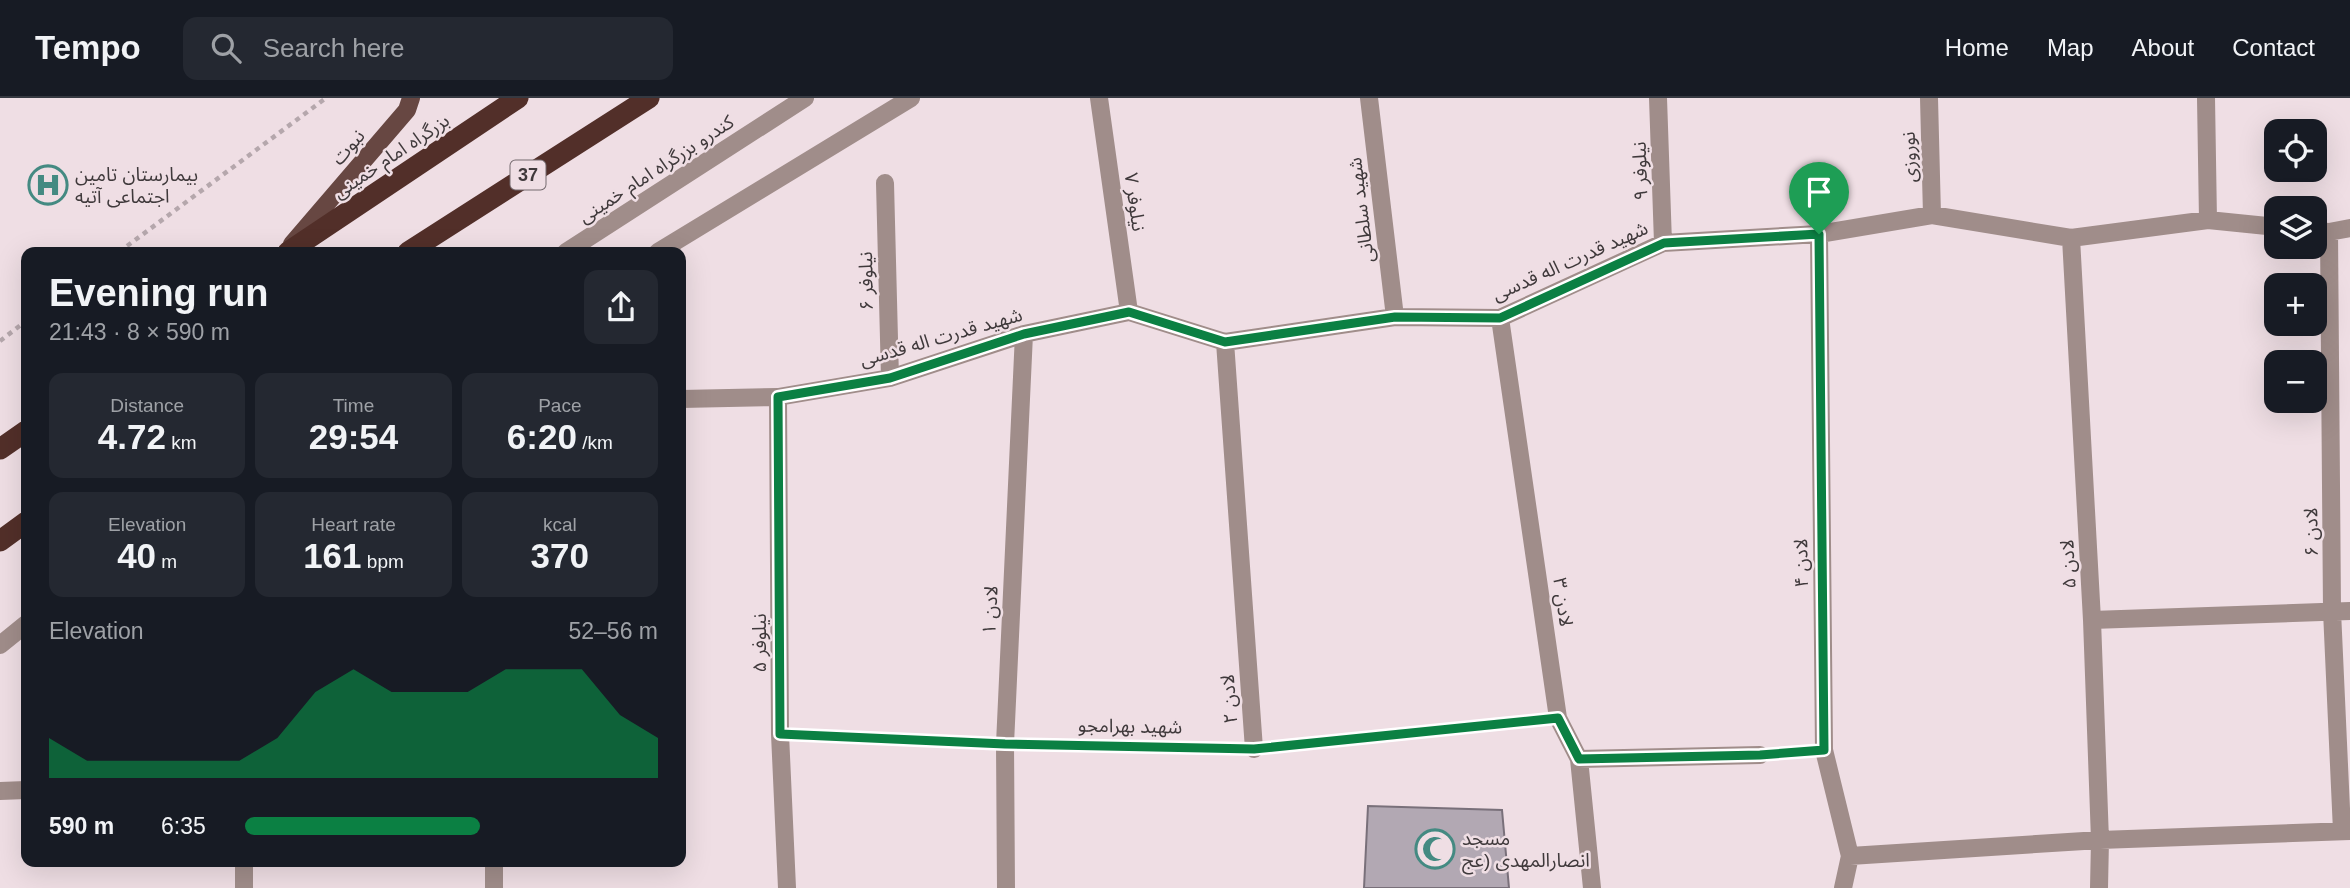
<!DOCTYPE html>
<html lang="en">
<head>
<meta charset="utf-8">
<style>
	body { margin:0; font-family:Helvetica,"Noto Sans Arabic",sans-serif; background:#242831; color:#f1f3f6; height:100vh; display:flex; flex-direction:column; font-size:26px; white-space:nowrap }
	* { box-sizing:border-box; margin:0 }
	p { font-size:23px; color:#9ea1a6 }
	.icon { flex:none; width:38px; height:38px; fill:none; stroke:currentColor; stroke-width:2; stroke-linecap:round; stroke-linejoin:round }
	.map { position:relative; flex:1; overflow:hidden }
	.drawer { position:absolute; left:21px; top:149px; width:665px; height:620px; display:flex; flex-direction:column; background:#171b24; border-radius:14px; box-shadow:0 7px 28px #0002 }
	.drawer>* { flex:none }
	.fabs { position:absolute; left:2264px; top:21px; display:grid; gap:14px }
	.fabs a { display:grid; place-items:center; width:63px; height:63px; border-radius:14px; background:#171b24; box-shadow:0 7px 28px #0002; font-size:35px }
	.pin { position:absolute; display:grid; place-items:center; width:60px; height:60px; color:#fff; margin:-72px -30px; border-radius:50% 50% 50% 0; rotate:-45deg; box-shadow:0 0 7px #0007 }
	.pin .icon { rotate:45deg }
	.round { display:grid; place-items:center; flex:none; width:74px; height:74px; border-radius:14px; background:#242831 }
	.head { display:flex; align-items:center; justify-content:space-between; height:119px; padding:0 28px }
	h1 { font-size:38px; font-weight:700; line-height:52px }
	.stats { display:grid; grid-template-columns:repeat(3,1fr); gap:10px; height:119px; padding:7px 28px }
	.stats div { display:grid; align-content:center; border-radius:14px; background:#242831; text-align:center }
	.stats b { font-size:35px; font-weight:700 }
	.stats small { font-size:19px; font-weight:400 }
	.stats p { font-size:19px }
	.chart { height:196px; padding:14px 28px }
	.chart p { display:flex; justify-content:space-between }
	.chart svg { width:100%; height:126px; margin-top:7px; fill:#0b8043; opacity:.7 }
	ul { padding:0 28px; list-style:none; font-size:23px }
	li { display:grid; grid-template-columns:112px 84px 1fr; align-items:center; height:52px }
	li i { height:18px; border-radius:9px; background:#0b8043 }
	header { display:flex; align-items:center; gap:42px; box-sizing:border-box; height:98px; padding:0 35px; background:#171b24; border-bottom:2px solid #363941 }
	header strong { font-size:33px }
	nav { display:flex; gap:38px; margin-inline-start:auto; font-size:24px }
	.search { width:490px; height:63px; background:#242831; display:flex; align-items:center; gap:18px; box-sizing:border-box; padding:0 24px; border-radius:14px; color:#9ea1a6; font-size:26px }
	.map>svg:first-child { display:block }
</style>
</head>
<body>
<header>
<strong>Tempo</strong>
<div class="search"><svg class="icon" aria-label="search" viewBox="0 0 24 24"><circle cx="10" cy="10" r="6"/><path d="M15 15l6 6"/></svg>Search here</div>
<nav><a>Home</a><a>Map</a><a>About</a><a>Contact</a></nav>
</header>
<div class="map">
<svg width="2350" height="790" viewBox="0 0 2350 790">
	<rect width="100%" height="100%" fill="#efdee4"/>
	<path fill="#b2a8b3" stroke="#79707a" stroke-width="2" d="M1368,708L1502,712L1509,790H1364Z"/>
	<g fill="none" stroke-linecap="round" stroke-linejoin="round">
		<path stroke="#b5a7ac" stroke-width="4.5" stroke-dasharray="5 5" stroke-linecap="butt" d="M119,154L326,0
			M0,243L26,223
			M805,637L982,645
			M1029,647L1230,650
			M1277,648L1533,623"/>
		<path stroke="#a08d8a" stroke-width="18" d="M1099,0L1129,214
			M1369,0L1395,219
			M1658,0L1663,145
			M1929,0L1932,117
			M2206,0L2208,122
			M885,85L890,280
			M2315,133L2329,134L2350,130
			M2329,134L2332,513L2342,733
			M1819,136L1824,652L1850,758L1843,790
			M2071,140L2092,522L2100,742L2099,790
			M566,154L805,0
			M658,154L911,0
			M1500,220L1558,620L1579,661L1592,790
			M1225,244L1254,651
			M778,299L780,636L787,790
			M681,301L778,299L890,280L1024,236L1129,214L1225,244L1395,219L1500,220L1663,145L1819,136L1932,117L2071,140L2208,122L2277,129
			M2092,522L2350,513
			M0,547L26,526
			M1579,661L1760,657
			M0,693L26,692
			M1850,758L2100,742L2350,733
			M244,763V790
			M494,763V790
			M1006,790L1005,646L1024,236"/>
		<path stroke="#674742" stroke-width="18" d="M292,146L407,12L411,0"/>
		<path stroke="#522f29" stroke-width="21" d="M288,154L518,0
			M408,154L649,0
			M0,351L26,333
			M0,443L26,424"/>
	</g>
	<g fill="none" stroke-linecap="round" stroke-linejoin="round">
		<g stroke="#fff" stroke-width="14">
			<path id="route" d="M1819,136L1824,652L1760,657L1579,661L1558,620L1254,651L1005,646L780,636L778,299L890,280L1024,236L1129,214L1225,244L1395,219L1500,220L1664,145Z"/>
		</g>
		<use href="#route" stroke="#0b8043" stroke-width="9"/>
	</g>
	<defs>
		<g id="hospital-ring" transform="scale(2.0125)"><circle r="9.5" fill="#efdee4" stroke="#448a82" stroke-width="1.5"/><path d="M-5-5h3v3.5h4V-5h3V5h-3V1.5h-4V5h-3Z" fill="#448a82"/></g>
		<g id="mosque-ring" transform="scale(2.0125)"><circle r="9.5" fill="#efdee4" stroke="#448a82" stroke-width="1.5"/><path d="M3.5-4.9A6 6 0 1 0 3.5 4.9A5 5 0 1 1 3.5-4.9Z" fill="#448a82"/></g>
	</defs>
	<g fill-rule="evenodd">
		<use href="#hospital-ring" x="48" y="87"/>
		<use href="#mosque-ring" x="1435" y="751"/>
	</g>
	<g text-anchor="middle" dominant-baseline="central" stroke-width="5" stroke-linejoin="round" paint-order="stroke">
		<rect fill="#efdee4" stroke="#746a6e" stroke-width="2" x="510.5" y="62.5" width="35" height="29" rx="5"/>
		<g font-size="18" font-weight="bold" fill="#3f393b">
			<text x="528" y="77">37</text>
		</g>
		<g font-size="19" fill="#3f393b" stroke="#efdee4">
			<text transform="translate(348 49) rotate(-49)">نبوت</text>
			<text transform="translate(391 58) rotate(-34)">بزرگراه امام خمینی</text>
			<text transform="translate(1909 59) rotate(-92)">نوروزی</text>
			<text transform="translate(656 71) rotate(-33)">کندرو بزرگراه امام خمینی</text>
			<text transform="translate(1640 73) rotate(-92)">نیلوفر ۹</text>
			<text transform="translate(1135 104) rotate(82)">نیلوفر ۷</text>
			<text transform="translate(1361 112) rotate(-97)">شهید سلطانی</text>
			<text transform="translate(1570 163) rotate(-24)">شهید قدرت اله قدسی</text>
			<text transform="translate(866 183) rotate(-91)">نیلوفر ۶</text>
			<text transform="translate(941 239) rotate(-16)">شهید قدرت اله قدسی</text>
			<text transform="translate(2311 434) rotate(-91)">لادن ۶</text>
			<text transform="translate(1801 465) rotate(-91)">لادن ۴</text>
			<text transform="translate(2068 466) rotate(-93)">لادن ۵</text>
			<text transform="translate(1563 504) rotate(82)">لادن ۳</text>
			<text transform="translate(990 512) rotate(-87)">لادن ۱</text>
			<text transform="translate(759 545) rotate(-90)">نیلوفر ۵</text>
			<text transform="translate(1229 601) rotate(-94)">لادن ۲</text>
			<text transform="translate(1130 628) rotate(1)">شهید بهرامجو</text>
		</g>
		<g font-size="19" fill="#3f393b" stroke="#efdee4" text-anchor="start">
			<text x="75" y="76">بیمارستان تامین<tspan x="75" dy="22">اجتماعی آتیه</tspan></text>
			<text x="1462" y="740">مسجد<tspan x="1462" dy="22">انصارالمهدی (عج</tspan></text>
		</g>
	</g>
</svg>
<div class="fabs">
<a><svg class="icon" aria-label="locate" viewBox="0 0 24 24"><circle cx="12" cy="12" r="6"/><path d="M12 2v4M12 18v4M2 12h4M18 12h4"/></svg></a>
<a><svg class="icon" aria-label="layers" viewBox="0 0 24 24"><path d="M12 4l9 5-9 5-9-5zM3 14l9 5 9-5"/></svg></a>
<a>+</a>
<a>−</a>
</div>
<div class="pin" style="left:1819px;top:136px;background:#1e9e55"><svg class="icon" aria-label="arrive" viewBox="0 0 24 24"><path d="M6 21V4h12l-3 4 3 4H6"/></svg></div>
<section class="drawer">
<div class="head"><div><h1>Evening run</h1><p>21:43 · 8 × 590 m</p></div><a class="round"><svg class="icon" aria-label="share" viewBox="0 0 24 24"><path d="M12 15V3M7 8l5-5 5 5M5 13v7h14v-7"/></svg></a></div>
<div class="stats">
<div><p>Distance</p><b>4.72<small> km</small></b></div>
<div><p>Time</p><b>29:54</b></div>
<div><p>Pace</p><b>6:20<small> /km</small></b></div>
</div>
<div class="stats">
<div><p>Elevation</p><b>40<small> m</small></b></div>
<div><p>Heart rate</p><b>161<small> bpm</small></b></div>
<div><p>kcal</p><b>370</b></div>
</div>
<div class="chart"><p><span>Elevation</span>52–56 m</p>
<svg viewBox="0 0 160 44" preserveAspectRatio="none"><path d="M0 44V30L10 38L20 38L30 38L40 38L50 38L60 30L70 14L80 6L90 14L100 14L110 14L120 6L130 6L140 6L150 22L160 30V44z"/></svg>
</div>
<ul>
<li><b>590 m</b>6:35<i style="width:57%"></i></li>
</ul>
</section>
</div>
</body>
</html>
